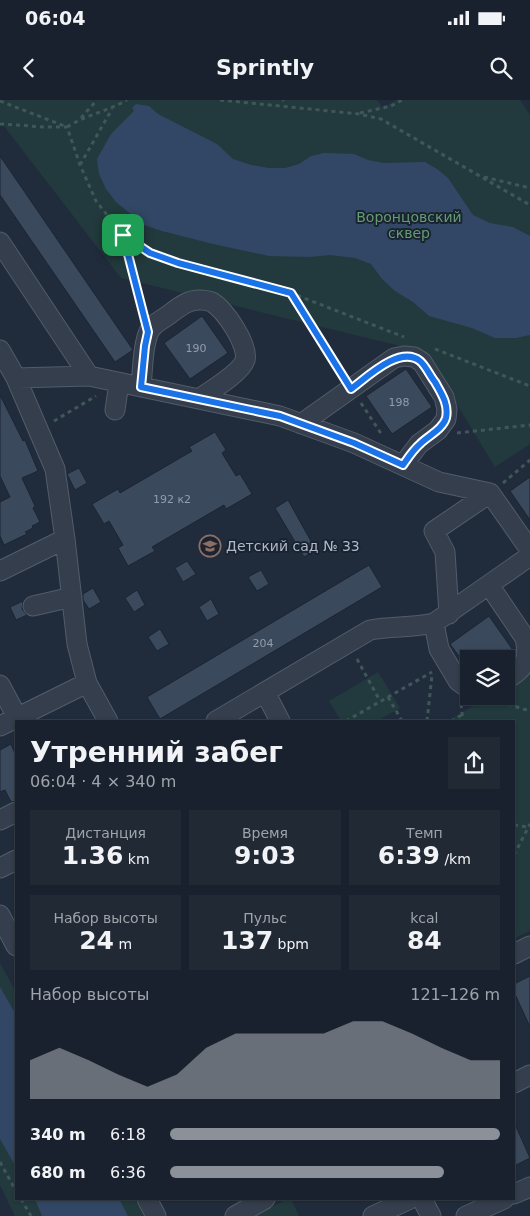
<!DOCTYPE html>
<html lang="ru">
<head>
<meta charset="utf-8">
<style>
	body { margin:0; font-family:"DejaVu Sans",sans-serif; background:#212935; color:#f1f3f6; height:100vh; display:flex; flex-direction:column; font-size:19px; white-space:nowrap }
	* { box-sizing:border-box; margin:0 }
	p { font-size:16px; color:#9fa3aa }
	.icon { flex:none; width:28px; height:28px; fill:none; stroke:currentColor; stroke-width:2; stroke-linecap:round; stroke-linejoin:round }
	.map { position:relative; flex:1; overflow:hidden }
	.side { position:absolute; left:15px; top:620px; width:500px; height:480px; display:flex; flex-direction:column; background:#18212d; border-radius:0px; box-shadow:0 1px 4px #0004,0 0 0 1px #363e49 }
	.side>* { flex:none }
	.fabs { position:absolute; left:460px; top:550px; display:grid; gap:10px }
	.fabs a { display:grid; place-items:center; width:55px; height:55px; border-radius:0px; background:#18212d; box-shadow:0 1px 4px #0004,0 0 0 1px #363e49; font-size:25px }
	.pin { position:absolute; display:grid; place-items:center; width:42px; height:42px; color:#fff; margin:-21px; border-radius:10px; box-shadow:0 2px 8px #0006 }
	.round { display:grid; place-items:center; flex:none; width:52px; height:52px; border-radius:0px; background:#212935 }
	.overview { display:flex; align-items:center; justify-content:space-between; height:85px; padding:0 15px }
	h1 { font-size:28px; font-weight:700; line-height:38px }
	.stats { display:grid; grid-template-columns:repeat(3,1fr); gap:8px; height:85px; padding:5px 15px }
	.stats div { display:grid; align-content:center; border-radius:0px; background:#212935; text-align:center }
	.stats b { font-size:25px; font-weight:700 }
	.stats small { font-size:14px; font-weight:400 }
	.stats p { font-size:14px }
	.chart { height:140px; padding:10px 15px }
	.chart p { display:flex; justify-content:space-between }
	.chart svg { width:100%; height:90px; margin-top:5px; fill:#8c9099; opacity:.7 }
	ul { padding:0 15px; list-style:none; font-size:16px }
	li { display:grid; grid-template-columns:80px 60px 1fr; align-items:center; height:38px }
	li i { height:12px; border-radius:6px; background:#8c9099 }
	.status { display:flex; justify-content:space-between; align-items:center; height:35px; padding:0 25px; background:#18212d; direction:ltr }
	.status svg { height:14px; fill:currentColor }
	header { display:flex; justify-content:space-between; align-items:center; height:65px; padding:0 15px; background:#18212d; font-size:22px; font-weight:700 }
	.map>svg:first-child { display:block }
</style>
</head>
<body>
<div class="status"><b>06:04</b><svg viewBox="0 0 49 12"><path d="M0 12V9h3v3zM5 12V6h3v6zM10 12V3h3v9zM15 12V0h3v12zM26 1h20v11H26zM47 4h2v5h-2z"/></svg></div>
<header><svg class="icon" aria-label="back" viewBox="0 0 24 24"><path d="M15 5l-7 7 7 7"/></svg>Sprintly<svg class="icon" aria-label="search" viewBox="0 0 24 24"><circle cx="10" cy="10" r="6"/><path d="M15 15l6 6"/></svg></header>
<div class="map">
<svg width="530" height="1116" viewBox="0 0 530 1116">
	<rect width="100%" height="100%" fill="#202c3c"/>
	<path fill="#223a3d" d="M0,0H377L383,8L396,0H520L530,15V344L495,367L425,252L121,178L0,21Z
		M378,572L400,608L377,621H341L329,601Z
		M530,572V831L514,838V621H448L490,596H506V586Z
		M0,863L16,892V1099H135L144,1116H15L0,1085Z
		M288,1099H291L299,1116H254Z"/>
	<path fill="#324765" d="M136,4L149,6L158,14L217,44L233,59L251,65L269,68H285L299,64L311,56L324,53L354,54L368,60L384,63L425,62L437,69L448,78L473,115L490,123L513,127L530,136V235L516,238H495L472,228L429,216L413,202L395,191L382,179L371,164L355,158L330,155L310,157L269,156L213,144L162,131L144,125L116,102L106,89L99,74L97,59L111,34L134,11L132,8Z
		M0,887L16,915V1067L0,1039Z
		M35,1099H119L128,1116H42Z"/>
	<path fill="#3b495c" stroke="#1b2533" d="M0,56L133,250L115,262L0,95Z
		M202,216L228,253L190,279L164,243Z
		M406,269L432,307L392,334L366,296Z
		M0,295L23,341L25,340L38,371L22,378L35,406L33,408L40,422L32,426L33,428L25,432L27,434L4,445L0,436V402L10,397L0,376Z
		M215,332L226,350L222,353L236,376L240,374L252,394L226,409L224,405L152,447L155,451L128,466L118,448L123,445L109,421L104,424L92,404L118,389L120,393L192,351L189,347Z
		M79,368L87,383L75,390L67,374Z
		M530,377V420L510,391Z
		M288,400L316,450L304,457L275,408Z
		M187,461L196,474L183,482L175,468Z
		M369,465L382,487L160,619L147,597Z
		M261,470L269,484L257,491L248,477Z
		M93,488L101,502L89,509L83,500V494Z
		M137,490L145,505L134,512L125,498Z
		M211,499L219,514L207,521L199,507Z
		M23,501L22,509L27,515L16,520L10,507Z
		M489,516L515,553L507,559H461L450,544Z
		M160,529L169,544L157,551L148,537Z
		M11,644L16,656V701L11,702L5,690L0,692V650Z
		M530,876V927L514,892V884Z
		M514,1022L530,1058L514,1066Z"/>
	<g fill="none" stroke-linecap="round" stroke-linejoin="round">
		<g stroke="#525c6a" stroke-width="21">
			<path id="minor" d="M0,142L89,276L280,316L354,343L439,382L490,393
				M0,250L16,278L55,369L65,439L77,544L87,583L108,621
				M16,278L89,276
				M141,287C143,270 142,250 148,234C151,225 160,221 167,216C177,209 187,199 201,200C204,200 209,201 212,202C225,210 249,245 245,260C241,273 210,291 199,299
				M115,310L119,283
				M301,324L394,258L404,256L414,257L422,262L444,297L447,309L446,319L438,330L419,344L403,365
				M0,471L65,439
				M489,485L525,538C530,562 525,567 506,580
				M33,506L72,497
				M449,514L445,452L434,431L490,393L530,450
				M434,523L439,549L458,581L469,589
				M0,585L17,617
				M265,592L280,621
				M216,621L370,530C392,526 412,528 434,523L530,456
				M0,626L87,583
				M0,720L16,712
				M0,768L16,760
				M0,815L16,846
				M514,854L530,846
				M514,983L530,975
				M514,1094L530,1087
				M147,1099L156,1116
				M422,1099L431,1116
				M235,1116L265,1099
				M373,1116L410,1099
				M466,1116L504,1099"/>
		</g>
		<path stroke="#40575a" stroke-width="3" stroke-dasharray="4 4" stroke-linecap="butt" d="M220,0L359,14L381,19L530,105
			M283,0L284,1
			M0,1L67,27C86,15 108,11 127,0
			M360,13L391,6L402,0
			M81,18L97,0
			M0,24L45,27H67L80,65L96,101L123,135L150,153L178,163L291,193L404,237
			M80,65L112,9
			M484,77L530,88
			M123,136L143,212
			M291,194L342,275
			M435,249L530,286
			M361,303L382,335
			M54,321L96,296
			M457,333L530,325
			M503,383L530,360
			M357,559L380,601
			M494,596L507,604L530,611
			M388,597L402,621
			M461,604L463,621
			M346,621L432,572
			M427,621L432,575
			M451,621L462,615
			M514,725L528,727
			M514,755L530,724
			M0,1062L16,1091
			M21,1099L31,1116"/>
		<use href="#minor" stroke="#343e4c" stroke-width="19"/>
	</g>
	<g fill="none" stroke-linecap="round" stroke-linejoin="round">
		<g stroke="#fff" stroke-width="10">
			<path id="route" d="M123,135L150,153L178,163L291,193L351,289C367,277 400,245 420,261C426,266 430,276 435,282C441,293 449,304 446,318C443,329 428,336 420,344C413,350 408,358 403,365L354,343L280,316L141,287L145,246L148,232Z"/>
		</g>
		<use href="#route" stroke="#1a73e8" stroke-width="6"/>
	</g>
	<defs>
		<g id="school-ring" transform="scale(1.125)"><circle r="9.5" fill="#192331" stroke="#8d6e63" stroke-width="1.5"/><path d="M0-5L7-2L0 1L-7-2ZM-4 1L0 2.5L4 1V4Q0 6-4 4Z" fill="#8d6e63"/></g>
	</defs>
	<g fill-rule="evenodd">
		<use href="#school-ring" x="210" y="446"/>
	</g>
	<g text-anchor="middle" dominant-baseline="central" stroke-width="4" stroke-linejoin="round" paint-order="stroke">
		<g font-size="11" fill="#929dad">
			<text x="196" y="248">190</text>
			<text x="399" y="302">198</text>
			<text x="172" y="399">192 к2</text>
			<text x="263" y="543">204</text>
		</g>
		<g font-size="14" fill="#649b70" stroke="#192331">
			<text x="409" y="117">Воронцовский<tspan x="409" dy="16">сквер</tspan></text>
		</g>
		<g font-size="14" fill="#afb9c8" stroke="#192331" text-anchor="start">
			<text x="226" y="446">Детский сад № 33</text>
		</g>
	</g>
</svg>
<div class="fabs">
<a><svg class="icon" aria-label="layers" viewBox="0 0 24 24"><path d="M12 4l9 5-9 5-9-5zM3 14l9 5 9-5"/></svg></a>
</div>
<div class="pin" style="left:123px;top:135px;background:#1e9e55"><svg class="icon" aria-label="arrive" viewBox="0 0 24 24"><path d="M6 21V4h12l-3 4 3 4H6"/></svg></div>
<section class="side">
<div class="overview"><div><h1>Утренний забег</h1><p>06:04 · 4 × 340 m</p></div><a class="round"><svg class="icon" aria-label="share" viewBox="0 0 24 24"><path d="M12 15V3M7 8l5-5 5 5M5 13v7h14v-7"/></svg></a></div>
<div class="stats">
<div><p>Дистанция</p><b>1.36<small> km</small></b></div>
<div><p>Время</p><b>9:03</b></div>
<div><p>Темп</p><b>6:39<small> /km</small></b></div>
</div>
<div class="stats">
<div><p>Набор высоты</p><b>24<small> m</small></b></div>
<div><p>Пульс</p><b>137<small> bpm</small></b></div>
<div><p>kcal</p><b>84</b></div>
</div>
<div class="chart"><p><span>Набор высоты</span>121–126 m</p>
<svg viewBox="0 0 160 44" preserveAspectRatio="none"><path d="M0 44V25L10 19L20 25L30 32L40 38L50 32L60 19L70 12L80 12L90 12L100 12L110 6L120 6L130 12L140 19L150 25L160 25V44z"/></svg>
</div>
<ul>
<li><b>340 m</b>6:18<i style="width:100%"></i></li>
<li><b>680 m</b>6:36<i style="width:83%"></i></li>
</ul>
</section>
</div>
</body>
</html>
